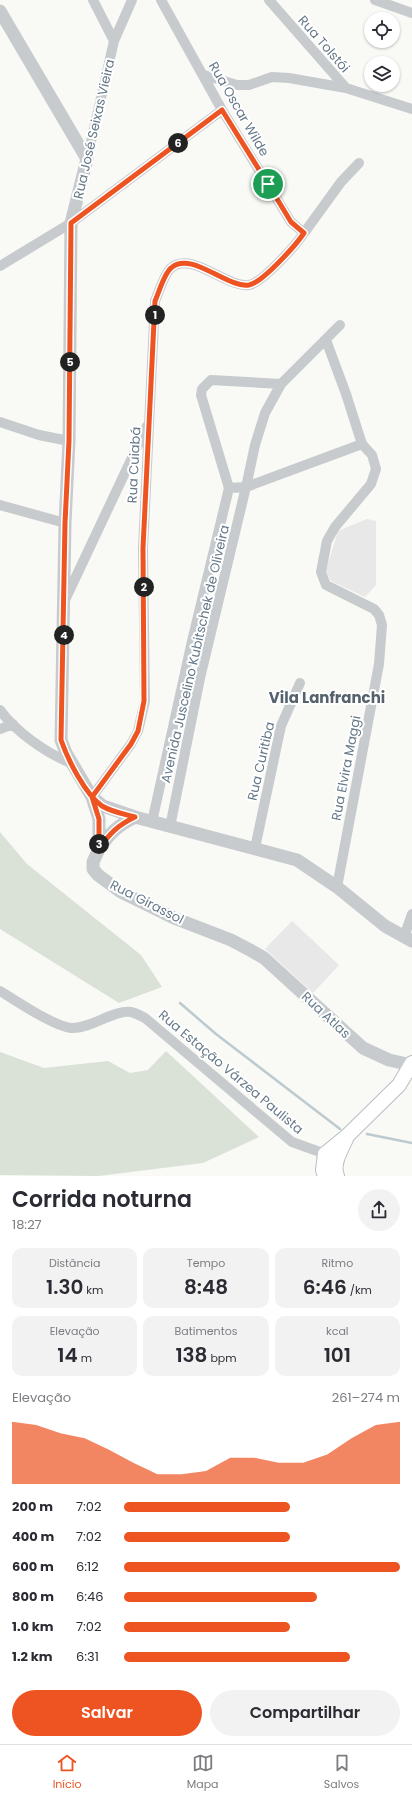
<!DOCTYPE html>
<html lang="pt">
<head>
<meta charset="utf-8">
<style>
	body { margin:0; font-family:Poppins,sans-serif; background:#f2f2f3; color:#2b2b33; height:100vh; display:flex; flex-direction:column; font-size:15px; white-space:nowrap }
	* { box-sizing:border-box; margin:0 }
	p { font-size:13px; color:#7c7c81 }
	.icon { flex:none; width:22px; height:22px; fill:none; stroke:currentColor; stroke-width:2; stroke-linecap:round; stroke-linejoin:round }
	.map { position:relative; height:1176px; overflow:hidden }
	.side { display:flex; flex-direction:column; background:#fff; flex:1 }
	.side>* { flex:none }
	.fabs { position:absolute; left:364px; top:12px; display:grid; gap:8px }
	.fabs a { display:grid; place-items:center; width:36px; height:36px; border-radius:50%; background:#fff; box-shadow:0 1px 3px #0004; font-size:20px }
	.pin { position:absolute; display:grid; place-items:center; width:34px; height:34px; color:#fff; margin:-17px; border:2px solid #fff; border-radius:50%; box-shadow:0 1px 4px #0007 }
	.km { position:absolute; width:20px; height:20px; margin:-10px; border-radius:50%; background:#222; color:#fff; font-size:11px; line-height:20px; text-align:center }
	.round { display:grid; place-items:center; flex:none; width:42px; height:42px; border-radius:21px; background:#f2f2f3 }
	.summary { display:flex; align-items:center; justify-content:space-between; height:68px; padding:0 12px }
	h1 { font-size:22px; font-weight:600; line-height:30px }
	.metrics { display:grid; grid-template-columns:repeat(3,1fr); gap:6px; height:68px; padding:4px 12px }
	.metrics div { display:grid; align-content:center; border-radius:10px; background:#f2f2f3; text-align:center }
	.metrics b { font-size:20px; font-weight:600 }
	.metrics small { font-size:11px; font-weight:400 }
	.metrics p { font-size:11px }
	.chart { height:112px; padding:8px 12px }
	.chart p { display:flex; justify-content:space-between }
	.chart svg { width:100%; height:72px; margin-top:4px; fill:#ed5422; opacity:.7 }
	.cta { display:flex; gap:8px; margin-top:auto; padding:8px 12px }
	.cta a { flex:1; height:46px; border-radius:24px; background:#ed5422; color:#fff; font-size:16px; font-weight:600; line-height:46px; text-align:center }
	.cta a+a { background:#f2f2f3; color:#2b2b33 }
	ul { padding:0 12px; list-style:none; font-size:13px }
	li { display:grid; grid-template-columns:64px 48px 1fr; align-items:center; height:30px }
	li i { height:10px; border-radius:5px; background:#ed5422 }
	.tabs { display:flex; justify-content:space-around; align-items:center; height:56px; border-top:1px solid #e1e1e2; background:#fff; font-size:11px; color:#7c7c81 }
	.tabs a { display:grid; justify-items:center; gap:2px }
	.tabs .active { color:#ed5422 }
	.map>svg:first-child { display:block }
</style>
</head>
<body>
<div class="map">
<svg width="412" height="1176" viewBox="0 0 412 1176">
	<rect width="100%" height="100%" fill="#f9f9f6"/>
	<path fill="#e7e8e7" d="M367,519L376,521V585L365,597L331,581L326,570L338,531Z
		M292,921L339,965L313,993L265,949Z"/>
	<path fill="#dae1d7" d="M0,832L27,864L141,955L162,987L119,1003L0,929Z
		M166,1051L259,1137L203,1163L98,1176L0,1175V1052L44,1068L108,1061L130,1073L148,1070Z"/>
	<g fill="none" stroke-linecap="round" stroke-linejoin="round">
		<path stroke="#bdcace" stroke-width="2.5" d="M180,1003L216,1034L340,1129
			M367,1134L412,1143"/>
		<g stroke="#b9bec3" stroke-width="16">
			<path id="secondary" d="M325,1176L323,1170L325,1154L347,1136L399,1085L412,1063
				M337,1176C332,1164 341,1150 346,1139"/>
		</g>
		<path stroke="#c7cbce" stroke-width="10" d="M93,0L114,41
			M269,0L346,88
			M375,0L412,13
			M204,75L237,85H249L272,77L289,78L346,88L412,109
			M87,159L114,41L132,0
			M304,233L341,182L359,163
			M0,266L71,223L222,110
			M326,340L346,394L362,444L372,455L376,469L371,484L335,527L327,541L321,572L326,585L374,609L379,615L382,625L379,664L337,887
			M0,422L39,435L69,441
			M229,488L246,487L362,444
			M0,505L65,523
			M65,600L147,426
			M0,710C16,732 46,753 71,763
			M0,729L13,724
			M92,797L131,744L138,731L145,701L143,548L155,301C159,292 164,274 171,268C191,250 226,288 249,285C262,283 296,245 304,233L291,222L222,110L161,0
			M152,822L192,641L229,488L201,395L202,389L211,380L281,384
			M170,827L200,678L246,487L255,445L265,413L281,384L340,325
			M255,848L281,726L300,683
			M404,937L412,914
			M0,991C17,1001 53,1026 71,1028C91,1029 112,1010 131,1012C136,1013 141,1016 145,1018L292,1142L331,1156"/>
		<path stroke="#c7cbce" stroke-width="13" d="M0,11L87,159L71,223L69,441L65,523L61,740L66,753L92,797L103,806L135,817L297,860L337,887L385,926L412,941
			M92,797L99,819V849L93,862V869L98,875L121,892L174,918L231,940L250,950L264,958L287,979L363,1048L389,1060L411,1065
			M99,849C109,834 118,825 135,817"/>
		<use href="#secondary" stroke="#fff" stroke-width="14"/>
	</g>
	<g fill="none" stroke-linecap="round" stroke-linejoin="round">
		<g stroke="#fff" stroke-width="8">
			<path id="route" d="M268,184L291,222L304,233C296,245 262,283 249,285C226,288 191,250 171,268C164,274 159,292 155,301L143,548L144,701L138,731L131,744L92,797L99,819V849C109,834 118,825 135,817C124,814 112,812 102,806C85,794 68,760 61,740L65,523L69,441L71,223L222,110L268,184"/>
		</g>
		<use href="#route" stroke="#ed5422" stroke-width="5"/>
	</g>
	<g text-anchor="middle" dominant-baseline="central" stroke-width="4" stroke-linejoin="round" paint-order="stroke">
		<g font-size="13" fill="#667989" stroke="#fff">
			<text transform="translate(324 44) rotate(49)">Rua Tolstói</text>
			<text transform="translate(239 109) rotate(60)">Rua Oscar Wilde</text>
			<text transform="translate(94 129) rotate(-77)">Rua José Seixas Vieira</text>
			<text transform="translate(134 465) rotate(-87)">Rua Cuiabá</text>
			<text transform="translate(195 654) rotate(-77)">Avenida Juscelino Kubitschek de Oliveira</text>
			<text transform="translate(261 761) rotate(-77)">Rua Curitiba</text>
			<text transform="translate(346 768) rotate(-79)">Rua Elvira Maggi</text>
			<text transform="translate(147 902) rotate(27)">Rua Girassol</text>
			<text transform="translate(326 1015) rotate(43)">Rua Atlas</text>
			<text transform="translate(231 1072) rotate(40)">Rua Estação Várzea Paulista</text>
		</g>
		<g font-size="15" font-weight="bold" fill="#55626e" stroke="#fff">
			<text x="327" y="697">Vila Lanfranchi</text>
		</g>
	</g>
</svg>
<div class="fabs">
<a><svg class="icon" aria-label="locate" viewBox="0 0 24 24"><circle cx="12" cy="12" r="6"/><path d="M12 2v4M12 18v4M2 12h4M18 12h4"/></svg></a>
<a><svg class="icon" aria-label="layers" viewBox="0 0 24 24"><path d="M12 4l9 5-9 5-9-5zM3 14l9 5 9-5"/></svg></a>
</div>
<div class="pin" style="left:268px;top:184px;background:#1e9e55"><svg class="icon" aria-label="arrive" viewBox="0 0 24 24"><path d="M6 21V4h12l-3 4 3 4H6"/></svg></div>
<b class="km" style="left:155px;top:315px">1</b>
<b class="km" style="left:144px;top:587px">2</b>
<b class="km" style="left:99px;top:844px">3</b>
<b class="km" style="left:64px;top:635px">4</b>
<b class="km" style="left:70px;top:362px">5</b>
<b class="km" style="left:178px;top:143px">6</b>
</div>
<section class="side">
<div class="summary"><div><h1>Corrida noturna</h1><p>18:27</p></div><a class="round"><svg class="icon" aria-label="share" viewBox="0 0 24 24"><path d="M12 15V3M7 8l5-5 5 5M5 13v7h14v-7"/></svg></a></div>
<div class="metrics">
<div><p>Distância</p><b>1.30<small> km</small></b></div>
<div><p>Tempo</p><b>8:48</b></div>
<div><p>Ritmo</p><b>6:46<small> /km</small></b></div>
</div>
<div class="metrics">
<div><p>Elevação</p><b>14<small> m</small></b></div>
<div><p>Batimentos</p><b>138<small> bpm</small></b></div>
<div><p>kcal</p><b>101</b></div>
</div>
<div class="chart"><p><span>Elevação</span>261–274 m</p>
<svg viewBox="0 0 160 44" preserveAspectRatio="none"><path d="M0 44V6L10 8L20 13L30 16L40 23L50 31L60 38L70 38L80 36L90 28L100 28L110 31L120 31L130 26L140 16L150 8L160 6V44z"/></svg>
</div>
<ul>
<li><b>200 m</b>7:02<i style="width:60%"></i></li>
<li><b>400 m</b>7:02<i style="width:60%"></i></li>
<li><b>600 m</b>6:12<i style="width:100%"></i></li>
<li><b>800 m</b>6:46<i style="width:70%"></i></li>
<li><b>1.0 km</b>7:02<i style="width:60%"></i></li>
<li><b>1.2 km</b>6:31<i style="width:82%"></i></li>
</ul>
<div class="cta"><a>Salvar</a><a>Compartilhar</a></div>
</section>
<nav class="tabs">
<a class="active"><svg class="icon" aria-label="home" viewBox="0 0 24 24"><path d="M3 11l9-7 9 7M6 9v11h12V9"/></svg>Início</a>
<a><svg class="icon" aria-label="map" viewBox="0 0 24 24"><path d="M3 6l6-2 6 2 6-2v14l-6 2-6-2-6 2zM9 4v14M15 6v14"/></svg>Mapa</a>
<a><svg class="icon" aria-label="saved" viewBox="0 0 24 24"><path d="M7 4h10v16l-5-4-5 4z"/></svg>Salvos</a>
</nav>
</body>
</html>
